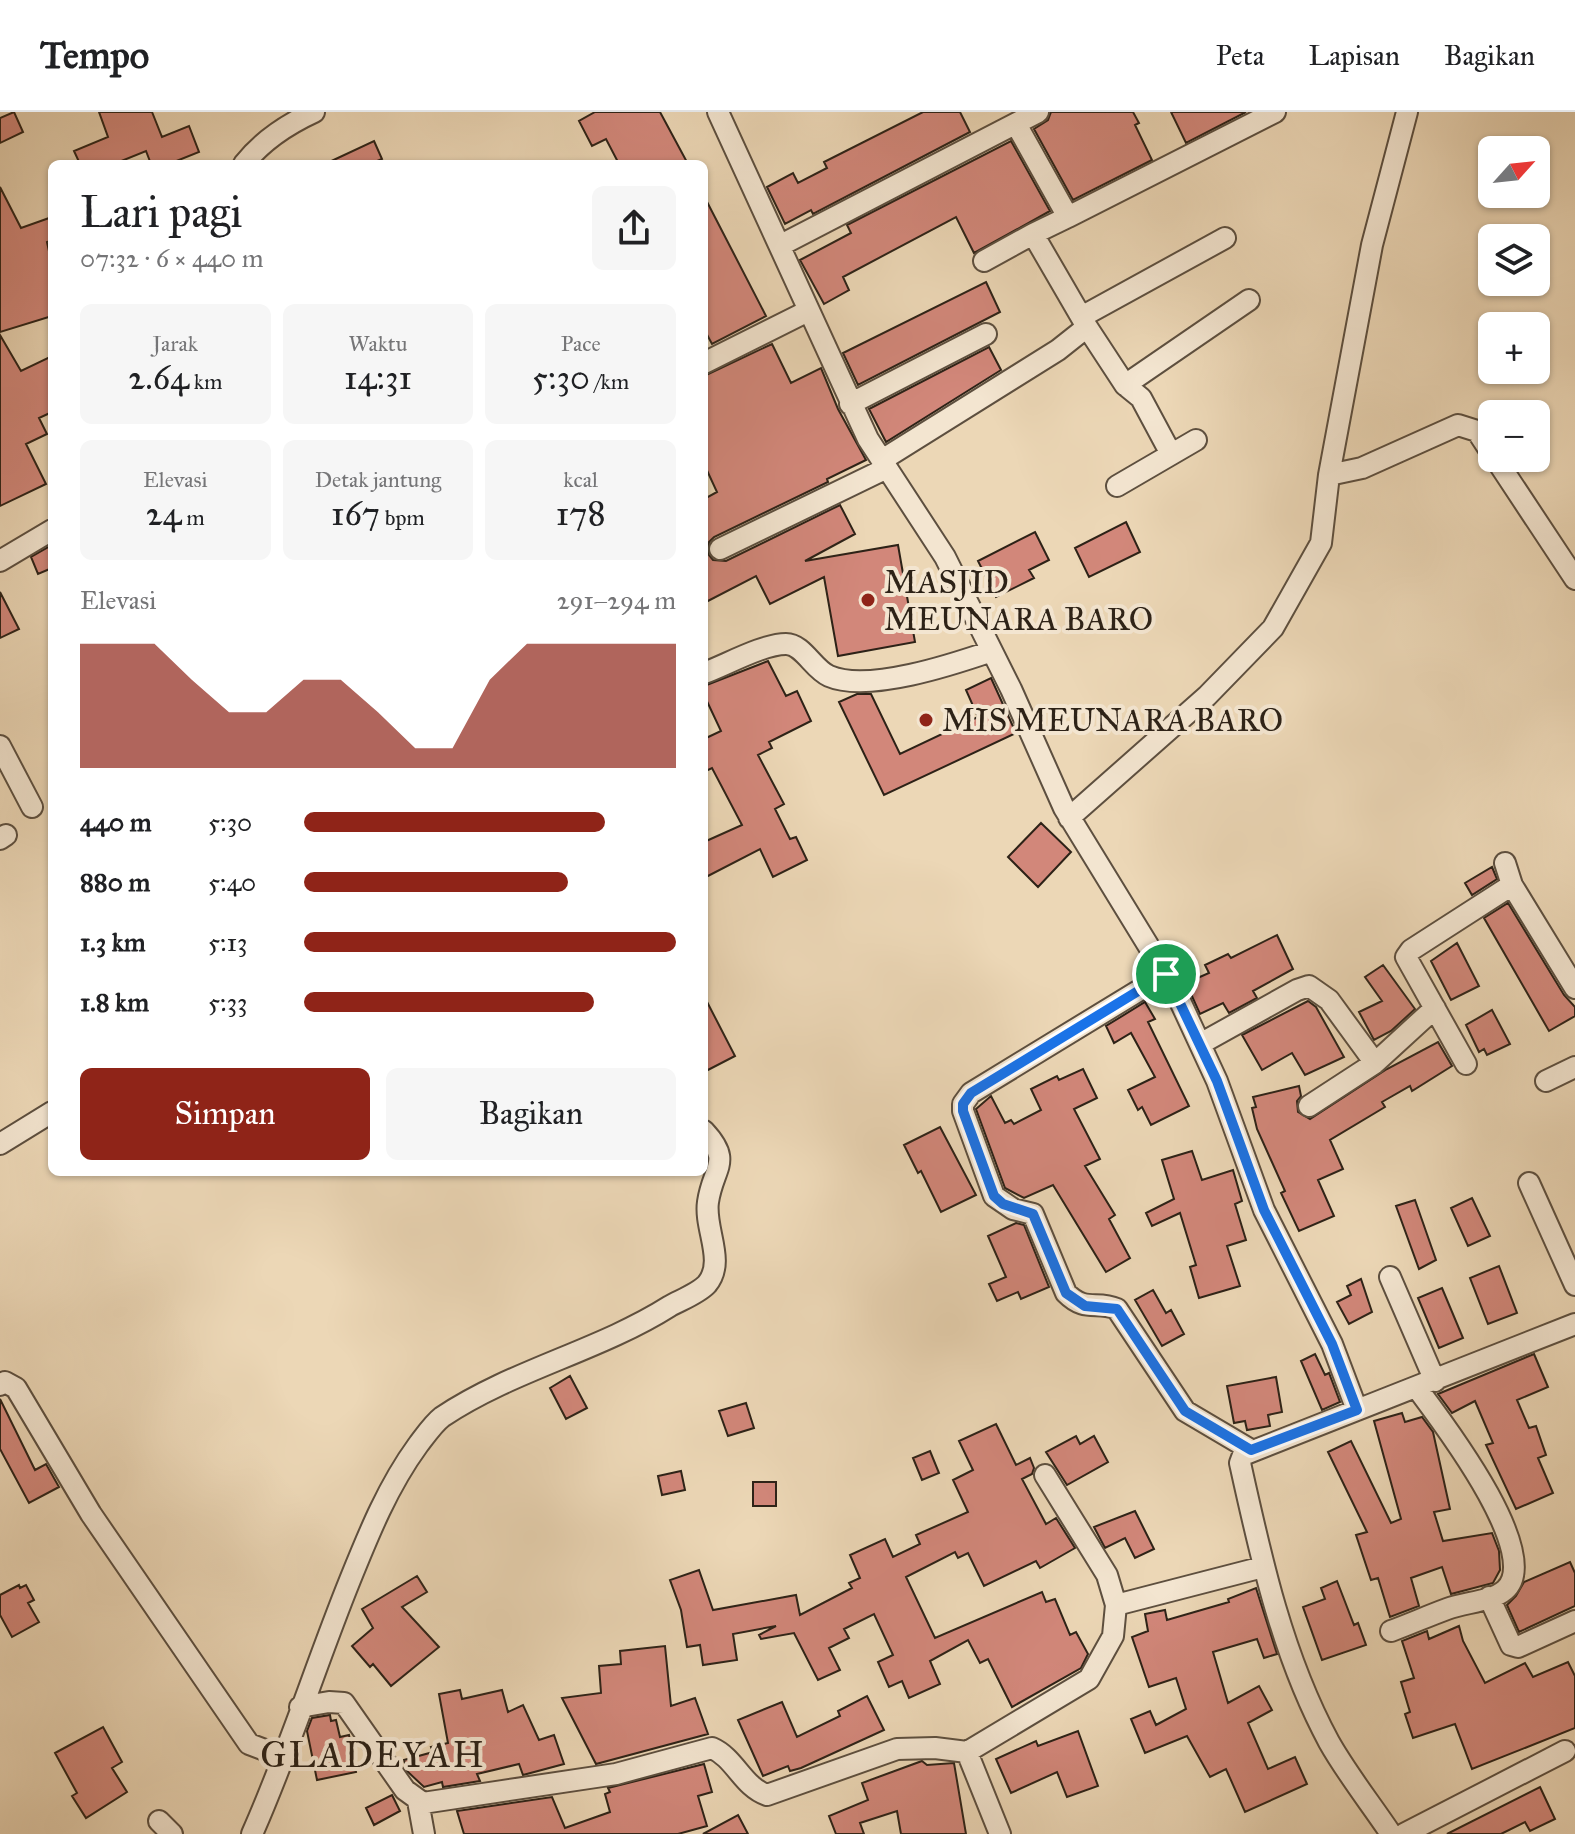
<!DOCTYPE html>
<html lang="id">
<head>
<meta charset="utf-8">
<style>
	body { margin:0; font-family:"IM FELL Great Primer",serif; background:#f6f6f6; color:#202124; height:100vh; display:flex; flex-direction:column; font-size:30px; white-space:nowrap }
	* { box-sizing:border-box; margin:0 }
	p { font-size:26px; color:#757577 }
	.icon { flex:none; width:44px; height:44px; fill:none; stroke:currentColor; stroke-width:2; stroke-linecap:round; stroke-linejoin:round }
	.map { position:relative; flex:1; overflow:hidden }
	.details { position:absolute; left:48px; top:48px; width:660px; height:1016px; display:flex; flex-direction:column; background:#fff; border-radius:12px; box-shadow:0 2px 6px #0004 }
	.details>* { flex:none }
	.needle { width:52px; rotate:63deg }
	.fabs { position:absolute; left:1478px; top:24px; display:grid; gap:16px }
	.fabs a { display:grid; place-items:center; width:72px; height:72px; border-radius:12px; background:#fff; box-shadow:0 2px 6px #0004; font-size:40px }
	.pin { position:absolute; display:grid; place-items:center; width:68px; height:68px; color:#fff; margin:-34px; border:4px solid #fff; border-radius:50%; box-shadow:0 2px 8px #0007 }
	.round { display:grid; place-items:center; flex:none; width:84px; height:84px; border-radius:12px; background:#f6f6f6 }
	.overview { display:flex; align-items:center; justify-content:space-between; height:136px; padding:0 32px }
	h1 { font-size:44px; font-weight:600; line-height:60px }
	.stats { display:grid; grid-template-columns:repeat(3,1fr); gap:12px; height:136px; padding:8px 32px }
	.stats div { display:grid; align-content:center; border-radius:12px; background:#f6f6f6; text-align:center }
	.stats b { font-size:34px; font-weight:600 }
	.stats small { font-size:22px; font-weight:400 }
	.stats p { font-size:22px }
	.chart { height:224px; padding:16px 32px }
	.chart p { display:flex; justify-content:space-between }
	.chart svg { width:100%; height:144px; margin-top:8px; fill:#8f2418; opacity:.7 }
	.cta { display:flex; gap:16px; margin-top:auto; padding:16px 32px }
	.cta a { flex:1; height:92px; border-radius:12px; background:#8f2418; color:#fff; font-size:32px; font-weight:600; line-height:92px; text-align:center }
	.cta a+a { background:#f6f6f6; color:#202124 }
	ul { padding:0 32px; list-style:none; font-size:26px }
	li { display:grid; grid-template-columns:128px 96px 1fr; align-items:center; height:60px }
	li i { height:20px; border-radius:10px; background:#8f2418 }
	header { display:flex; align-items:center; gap:48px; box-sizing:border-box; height:112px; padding:0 40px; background:#fff; border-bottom:2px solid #e0e0e0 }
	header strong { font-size:38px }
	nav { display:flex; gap:44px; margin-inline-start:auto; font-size:28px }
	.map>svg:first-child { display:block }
</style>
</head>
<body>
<header>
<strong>Tempo</strong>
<nav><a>Peta</a><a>Lapisan</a><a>Bagikan</a></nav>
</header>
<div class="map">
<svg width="1575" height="1722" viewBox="0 0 1575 1722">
	<rect width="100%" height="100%" fill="#ecd7b6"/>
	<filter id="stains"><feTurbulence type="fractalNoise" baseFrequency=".0025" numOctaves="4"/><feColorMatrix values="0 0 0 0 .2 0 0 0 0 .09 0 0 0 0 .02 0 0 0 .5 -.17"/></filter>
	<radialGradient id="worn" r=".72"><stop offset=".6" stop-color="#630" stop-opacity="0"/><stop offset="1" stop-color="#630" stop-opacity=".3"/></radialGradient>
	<path fill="#d2877a" stroke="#2d2217" stroke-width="2" d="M14,0L23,20L0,31V6Z
		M99,0H152L162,25L189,14L199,40L169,52H151L146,39L114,52H80L74,39L108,25Z
		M595,0H660L688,52H619L606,27L592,34L579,9Z
		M923,0H960L970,20L813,102L811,98L785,112L767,75L793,61L798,71L827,56L824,50Z
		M1051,0H1133L1139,11L1135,13L1152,48L1073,88L1034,17L1048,8Z
		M1171,0H1246L1186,31Z
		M374,29L382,47L370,52H325Z
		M1011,29L1050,99L974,141L956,105L843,165L849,178L824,192L800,148L851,121L847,113Z
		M0,75L21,116L52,105V128L47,130L52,153V204L0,220Z
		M704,84L766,204L712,232L704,217Z
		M986,170L1000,200L858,273L843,241Z
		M0,223L21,259L52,244V300L39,306L47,322L26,332L46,372L0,394Z
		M772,232L791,271L821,256L838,297L866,348L827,367L828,370L714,425L709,430L708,442L713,448L726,449L840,393L855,422L805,449L898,433L915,530L838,544L824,465L770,492L756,464L704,491V387L717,380L704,352V264Z
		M989,235L1001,258L886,330L869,297Z
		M1126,410L1140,440L1089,465L1075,436Z
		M1035,420L1049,448L1029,458L1034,466L996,485L978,449Z
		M52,433V456L38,462L31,445Z
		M0,480L19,517L0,526Z
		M768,549L786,584L797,579L811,609L769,630L772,636L758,643L784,692L775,697L790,727L796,725L807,748L773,765L760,737L704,766V730L742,713L712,656L704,660V627L721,619L704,583V574Z
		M991,566L1016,621L884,683L839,590L857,582H871L900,642L978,605L966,578Z
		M1041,711L1071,740L1038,775L1008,745Z
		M1492,755L1497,767L1472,783L1465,771Z
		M1508,791L1564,883L1575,895V904L1549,919L1484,806Z
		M1277,823L1293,857L1253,879L1257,886L1229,901L1223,891L1200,902L1186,871L1209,861L1205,853L1228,842L1231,846Z
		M1457,831L1479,874L1451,888L1431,849Z
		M1383,853L1415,897L1391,919L1374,928L1359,900L1382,889L1365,865Z
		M704,884L735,944L704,960Z
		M1308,889L1316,895L1344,945L1305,963L1292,941L1262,958L1242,923Z
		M1145,890L1155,907L1148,910L1189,994L1151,1013L1142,995L1138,998L1128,978L1155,965L1131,921L1114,931L1106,914Z
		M1492,898L1510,932L1487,943L1484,937L1479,940L1466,913Z
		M1438,930L1452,954L1412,979L1410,974L1382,990L1385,995L1330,1028L1343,1057L1318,1068L1334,1104L1299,1119L1281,1081L1285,1079L1257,1017L1252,996L1256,995L1253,985L1299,974L1301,984L1297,989L1298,1000L1310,1007L1387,957Z
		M1083,957L1097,986L1074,997L1100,1047L1085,1054L1115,1103L1109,1107L1130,1146L1106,1160L1053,1073L1024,1086L1005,1076L976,997L991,984L1005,1011L1011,1008L1014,1012L1041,998L1031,977L1057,964L1059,968Z
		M940,1015L976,1083L941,1100L921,1059L918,1061L904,1033Z
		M1192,1039L1202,1068L1233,1058L1242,1089L1235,1092L1246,1128L1227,1134L1240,1174L1199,1186L1190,1155L1196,1153L1180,1101L1152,1114L1146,1101L1174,1087L1162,1048Z
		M1472,1086L1490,1124L1468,1134L1451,1096Z
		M1415,1088L1436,1148L1419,1157L1396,1094Z
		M1016,1111L1024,1113L1049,1175L1021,1187L1018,1180L997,1189L989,1172L1006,1165L988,1124Z
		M1499,1154L1517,1201L1488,1212L1470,1166Z
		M1361,1167L1372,1200L1349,1212L1337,1190L1351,1183L1347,1174Z
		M1442,1176L1463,1226L1439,1236L1418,1186Z
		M1153,1178L1166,1201L1171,1198L1184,1222L1162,1234L1135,1188Z
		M1315,1242L1325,1263L1329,1261L1340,1290L1322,1298L1301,1249Z
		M1534,1242L1548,1275L1517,1288L1529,1316L1536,1314L1546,1343L1538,1346L1553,1381L1516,1397L1486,1333L1493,1331L1475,1289L1452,1301L1438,1282Z
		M570,1264L587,1296L566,1307L550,1276Z
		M1276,1265L1282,1300L1268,1303L1270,1314L1247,1318L1245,1309L1234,1311L1227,1274Z
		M0,1287L35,1358L46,1352L59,1375L29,1391L0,1337Z
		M746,1291L754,1316L728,1324L719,1299Z
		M1402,1301L1405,1310L1422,1305L1433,1320L1450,1397L1434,1400L1443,1429L1492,1421L1499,1439L1500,1458L1493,1471L1451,1482L1442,1455L1411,1466L1419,1494L1390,1505L1378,1466L1371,1468L1356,1423L1367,1420L1328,1340L1351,1329L1391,1411L1401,1407L1374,1309Z
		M996,1312L1016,1353L1030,1346L1034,1356L1032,1362L1022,1367L1046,1412L1056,1406L1075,1436L1040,1456L1036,1449L984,1474L968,1441L958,1446L955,1440L906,1465L935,1526L1042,1480L1046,1490L1055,1487L1070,1523L1076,1520L1088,1542L1081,1556L1012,1595L988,1547L980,1551L968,1528L930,1549L940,1572L909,1586L902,1569L889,1575L878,1550L893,1543L874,1502L844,1517L849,1526L829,1536L840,1558L818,1568L794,1521L761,1527L759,1523L776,1514L733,1522L737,1548L703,1553L700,1533L687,1535L681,1498L670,1468L699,1458L713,1498L796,1483L800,1503L852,1476L849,1471L860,1466L850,1443L885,1427L893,1445L920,1432L916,1423L968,1400L953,1368L973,1358L959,1329Z
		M1076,1324L1080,1332L1094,1324L1108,1350L1067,1373L1046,1340Z
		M930,1339L939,1361L922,1368L913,1346Z
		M681,1359L685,1378L662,1383L658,1364Z
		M753,1370H776V1394H753Z
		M1135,1399L1154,1437L1135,1446L1125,1426L1105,1436L1094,1415Z
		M1570,1450L1575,1461V1494L1519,1520L1507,1493L1516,1484L1524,1470Z
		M417,1464L427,1480L402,1495L439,1535L391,1574L373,1552L370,1555L352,1534L373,1516L362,1497Z
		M1337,1469L1354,1513L1358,1511L1366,1533L1322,1548L1303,1495L1325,1487L1321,1476Z
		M19,1473L20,1476L26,1473L34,1488L28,1491L39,1510L12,1525L0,1503V1483Z
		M1256,1476L1277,1542L1264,1546L1257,1527L1213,1540L1228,1591L1259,1574L1272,1598L1248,1611L1268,1657L1295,1645L1307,1672L1245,1700L1226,1657L1210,1665L1187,1624L1145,1641L1131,1607L1150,1599L1156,1613L1186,1597L1176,1566L1149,1575L1132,1525L1148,1519L1145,1502L1165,1498L1167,1508L1229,1490L1228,1487Z
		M1459,1514L1463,1529L1485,1571L1525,1551L1533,1565L1568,1550L1575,1564V1616L1472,1657L1455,1612L1413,1626L1405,1602L1410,1600L1401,1570L1414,1566L1402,1529L1427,1519L1429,1527Z
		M665,1534L671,1594L695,1586L708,1622L596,1652L562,1586L601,1581L599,1554L621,1552L620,1539Z
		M460,1578L462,1587L502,1578L508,1600L523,1593L539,1628L554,1623L564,1652L523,1663L519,1652L477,1662L480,1669L443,1675L442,1670L424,1675L407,1659L404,1648L433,1640L431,1635L448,1631L439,1582Z
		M867,1584L884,1618L801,1656L790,1659L788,1654L763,1664L738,1608L782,1590L797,1625L840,1604L838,1599Z
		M330,1603L331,1609L336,1608L340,1625L349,1623L356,1660L317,1668L307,1619L312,1606Z
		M103,1615L122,1650L112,1656L127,1680L86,1706L72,1684L77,1681L55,1641Z
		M1078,1619L1098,1674L1067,1685L1057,1660L1011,1681L996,1647L1036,1629L1038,1634Z
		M922,1649L927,1653L954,1651L966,1722H901L897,1699L860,1711L864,1722H836L829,1704L868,1688L862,1671Z
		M704,1652L712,1680L698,1684L707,1714L678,1722H464L457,1699L552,1685L565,1716L610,1700L605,1682L610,1680L608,1676Z
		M1540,1675L1555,1707L1530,1719L1525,1710L1501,1722H1447Z
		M392,1683L400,1699L374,1713L366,1696Z
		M738,1703L748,1722H703Z"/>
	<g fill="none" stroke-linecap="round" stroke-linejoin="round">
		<g stroke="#5d4f3f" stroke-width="24">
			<path id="minor" d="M718,0L868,327L945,445L1011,577L1064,696L1173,874L1217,969L1264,1098L1332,1232L1357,1298
				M244,52C262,29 288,12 314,0
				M1068,105L1275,0
				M781,133L1038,0
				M984,149L1033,122
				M1083,204L1225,126
				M1087,215L1125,273L1141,286L1171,342
				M704,251L808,199
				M1125,273L1249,188
				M850,292L986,222
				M1495,346L1575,467
				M882,348L1058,238L1087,215L1033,122L1068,105L1016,12
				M1329,363L1362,356L1458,313L1477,319L1492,342
				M1117,374L1196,328
				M720,437L887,356
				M0,449L52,418
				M704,561C726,553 763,532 786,532C803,532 813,557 829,564C868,581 954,552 992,539
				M0,634L32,695
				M1069,706L1207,584L1273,516L1321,431L1329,363L1372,133L1407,0
				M0,727L6,723
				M1505,751L1512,773
				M1166,862L971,981L963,992V999L994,1084L1013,1097L1033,1102L1066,1181C1086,1201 1096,1188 1117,1197L1185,1299L1251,1338
				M1200,932L1297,878L1309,874L1329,888L1375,951L1309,994
				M1375,951L1435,896
				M1466,952L1406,845L1411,838L1512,773L1575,876
				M1546,969L1575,955
				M0,1032L52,1000
				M1529,1071L1575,1173
				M1390,1165L1435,1269
				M0,1273L5,1270L16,1276L91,1402L249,1632L286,1646
				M1045,1363L1107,1463L1116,1493
				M1489,1485L1511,1533L1518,1535L1575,1509
				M1391,1519C1410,1512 1428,1504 1447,1497C1465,1490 1491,1490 1505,1478C1545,1443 1440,1307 1417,1276
				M300,1595L329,1590L344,1591L405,1678L423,1691L616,1662L712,1636C735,1646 743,1675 767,1683L897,1637L935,1636L967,1640L1089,1567L1113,1524L1116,1493L1263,1455
				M967,1640L1000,1722
				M418,1689L424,1722
				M159,1709L172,1722
				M252,1722C289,1639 316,1552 350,1468C369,1421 388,1374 418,1333C425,1324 433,1312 442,1305C512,1258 599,1239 670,1194C681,1188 699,1181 707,1172C726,1149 704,1117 708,1090C713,1055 733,1050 704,1019
				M1391,1722C1371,1692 1347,1662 1329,1630C1282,1543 1261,1446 1240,1351L1243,1343L1575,1212
				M1404,1722L1565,1639"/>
		</g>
		<use href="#minor" stroke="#f3e5d0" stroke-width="20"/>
	</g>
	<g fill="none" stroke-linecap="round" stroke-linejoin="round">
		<g stroke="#fff" stroke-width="16">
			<path id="route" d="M1166,862L1217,969L1264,1098L1332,1232L1357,1298L1251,1338L1185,1299L1117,1197L1085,1194L1066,1181L1033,1102L1003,1092L994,1084L963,999V992L971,981Z"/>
		</g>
		<use href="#route" stroke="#1a73e8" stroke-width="10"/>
	</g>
	<g fill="#8f2418" stroke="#f3e5d0" stroke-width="3">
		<circle cx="868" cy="488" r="8"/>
		<circle cx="926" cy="608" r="8"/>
	</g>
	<g text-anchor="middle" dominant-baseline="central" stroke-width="8" stroke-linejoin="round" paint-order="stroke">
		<g font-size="32" fill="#2d2217" stroke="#f3e5d0" text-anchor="start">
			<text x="884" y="470">MASJID<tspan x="884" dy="37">MEUNARA BARO</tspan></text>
			<text x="942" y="608">MIS MEUNARA BARO</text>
		</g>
		<g font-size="36" letter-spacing="2" fill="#2d2217" stroke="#f3e5d0">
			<text x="373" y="1643">GLADEYAH</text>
		</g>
	</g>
	<rect width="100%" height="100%" filter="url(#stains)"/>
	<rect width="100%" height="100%" fill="url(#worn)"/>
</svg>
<div class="fabs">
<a><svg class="needle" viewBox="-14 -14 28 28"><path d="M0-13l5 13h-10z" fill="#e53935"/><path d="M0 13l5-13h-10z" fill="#757577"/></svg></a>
<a><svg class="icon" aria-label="layers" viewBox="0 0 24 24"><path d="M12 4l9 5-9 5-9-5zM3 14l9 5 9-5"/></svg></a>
<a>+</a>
<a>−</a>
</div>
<div class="pin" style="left:1166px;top:862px;background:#1e9e55"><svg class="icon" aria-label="arrive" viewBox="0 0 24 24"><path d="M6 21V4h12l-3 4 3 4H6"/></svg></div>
<section class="details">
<div class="overview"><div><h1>Lari pagi</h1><p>07:32 · 6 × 440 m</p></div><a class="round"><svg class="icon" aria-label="share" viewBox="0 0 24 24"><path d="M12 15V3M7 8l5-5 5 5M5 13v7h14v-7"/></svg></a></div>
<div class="stats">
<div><p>Jarak</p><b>2.64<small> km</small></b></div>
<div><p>Waktu</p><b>14:31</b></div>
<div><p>Pace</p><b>5:30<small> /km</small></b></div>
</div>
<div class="stats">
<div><p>Elevasi</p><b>24<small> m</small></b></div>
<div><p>Detak jantung</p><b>167<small> bpm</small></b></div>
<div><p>kcal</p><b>178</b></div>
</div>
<div class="chart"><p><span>Elevasi</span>291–294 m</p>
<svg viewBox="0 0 160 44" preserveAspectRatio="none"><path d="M0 44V6L10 6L20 6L30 17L40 27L50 27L60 17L70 17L80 27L90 38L100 38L110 17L120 6L130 6L140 6L150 6L160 6V44z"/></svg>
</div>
<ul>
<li><b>440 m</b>5:30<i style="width:81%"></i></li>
<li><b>880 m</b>5:40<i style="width:71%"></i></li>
<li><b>1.3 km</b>5:13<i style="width:100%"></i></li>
<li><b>1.8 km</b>5:33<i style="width:78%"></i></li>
</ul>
<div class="cta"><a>Simpan</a><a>Bagikan</a></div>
</section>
</div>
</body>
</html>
